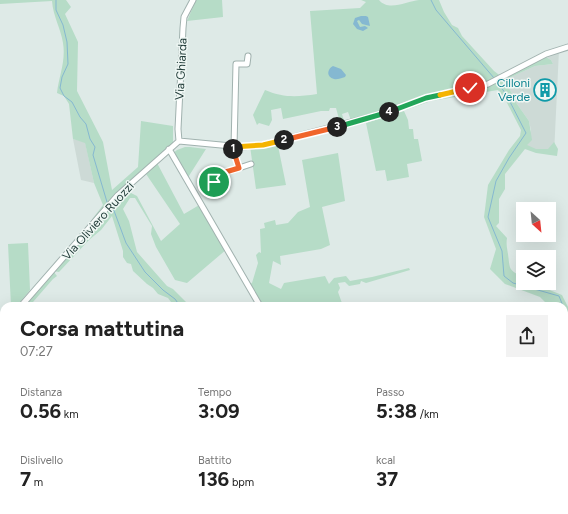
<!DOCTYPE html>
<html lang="it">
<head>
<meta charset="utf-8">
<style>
	body { margin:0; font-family:Figtree,sans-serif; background:#f2f2f2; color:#222; height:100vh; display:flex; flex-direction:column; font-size:15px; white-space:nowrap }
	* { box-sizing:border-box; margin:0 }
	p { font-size:13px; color:#767676 }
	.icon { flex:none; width:22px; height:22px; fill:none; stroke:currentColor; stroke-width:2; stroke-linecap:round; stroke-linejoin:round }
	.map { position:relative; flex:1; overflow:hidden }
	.panel { position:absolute; left:0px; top:302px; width:568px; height:212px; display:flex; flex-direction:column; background:#fff; border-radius:12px 12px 0 0; box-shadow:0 4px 16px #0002 }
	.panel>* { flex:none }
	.needle { width:26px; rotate:153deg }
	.fabs { position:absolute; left:516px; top:202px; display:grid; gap:8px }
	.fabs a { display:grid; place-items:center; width:40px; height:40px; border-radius:0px; background:#fff; box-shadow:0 4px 16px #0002; font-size:20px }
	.pin { position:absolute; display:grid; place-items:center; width:34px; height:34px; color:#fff; margin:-17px; border:2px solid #fff; border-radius:50%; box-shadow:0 1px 4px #0007 }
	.km { position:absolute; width:20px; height:20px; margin:-10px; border-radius:50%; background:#222; color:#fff; font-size:11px; line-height:20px; text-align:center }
	.round { display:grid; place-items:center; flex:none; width:42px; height:42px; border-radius:0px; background:#f2f2f2 }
	.overview { display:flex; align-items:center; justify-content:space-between; height:68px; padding:0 20px }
	h1 { font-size:22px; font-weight:700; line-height:30px }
	.stats { display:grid; grid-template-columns:repeat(3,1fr); gap:6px; height:68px; padding:4px 20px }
	.stats div { display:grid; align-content:center }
	.stats b { font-size:20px; font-weight:700 }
	.stats small { font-size:11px; font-weight:400 }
	.stats p { font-size:11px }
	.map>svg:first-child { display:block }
</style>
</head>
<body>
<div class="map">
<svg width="568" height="514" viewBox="0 0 568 514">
	<rect width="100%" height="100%" fill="#deeae7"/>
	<path fill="#cddad6" d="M559,50L554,154L525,147L531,130L529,121L517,104L505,80L535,66L553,64L551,60L546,57Z
		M73,139L85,142L94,183L81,180Z"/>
	<path fill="#b6dcc7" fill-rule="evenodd" d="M0,0H66L71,7L65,14L78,42L77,91L103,142L112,190L138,167L141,121L173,126V145L156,161L184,214L201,204L227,249L187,283L175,280L156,247L151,234L152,226L135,198H130L123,209L129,221L137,252L167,286L173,289L190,306H174L168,298L158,294L153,288L147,284L133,271L131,264L127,263L123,257V251L112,216L101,230L89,240L59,272L53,271L57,276L53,279L33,302L29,304V306H26L28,304L26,300L84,234L93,218L103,205L94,183L85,143L73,139L69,104L64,96L57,93C59,76 66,61 63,43C61,29 53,16 52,1L0,4ZM144,171L180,224L161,241L137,196L131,193L128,186Z
		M196,0H222L223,17L187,21Z
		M361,0H379C389,12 407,1 419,0C426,0 433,0 439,0L444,12L452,25L458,28L462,36L494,71L502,77L546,57L551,60L553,64L535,66L505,80L517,104L529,121L532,140L527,145L536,149H548L554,142L558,149L557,156L536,153L525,149L505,174V189L499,199V223L496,226L507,238C506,244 507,248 508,254C510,269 508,270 523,277V283H534L547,289L562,295L568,307V330L564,328V306H549L540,297L505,284L490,269L496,249L484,217L488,185L509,150L520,136L521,130L506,101L498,90L431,101L406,110L405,106L352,123L348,112L342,114L345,124L341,126L336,108H330L329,111H321L283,119L281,108L271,110L272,120L269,126L259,123L257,125L253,115L265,90C284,98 297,97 317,94L310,11L360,8L366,2Z
		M404,111L408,120L409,129H413L414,139H418L422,161L407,164L409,177L387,181L385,170L376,171L366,123Z
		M277,141L286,185L256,189L250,146Z
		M185,147H190L206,149L187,179L172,154L177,150Z
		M338,153L345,201L322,207L330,245L321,249L280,256L281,265L273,261L269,283L281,289L284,283L325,276L329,284L334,278L346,276L350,281L372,277L409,268L410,270L366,283L361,281L360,284L349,286L345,282L338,283L340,288L338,292L343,306H260L248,285L252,283L258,263L256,255L259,252L261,253L260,229L265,228L264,223L275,220L276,225L288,223L298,212L310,207L302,160Z
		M28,243L30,290L17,306H11L8,244Z
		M4,323V411L0,396V325Z
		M476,510H537L540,514H483Z"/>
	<path fill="#85b8d1" d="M361,16H366L368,17L370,26L362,24L359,20L357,21L360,27L365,26L368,28L363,31L357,29L353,24L355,18Z
		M333,66L341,69L346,75L345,77C341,78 337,80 334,79C326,77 327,69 333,66Z"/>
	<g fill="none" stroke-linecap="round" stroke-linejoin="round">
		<path stroke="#85b8d1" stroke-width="1" d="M56,0V10L63,25L67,42L68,64L62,77L60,88L64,96L72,102L80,117L86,124L90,139L95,147L93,155L107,202
			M431,0L436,10L494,78
			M497,82L506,94L526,133L509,158L496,181L488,217L502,251L504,276L513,283L559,296L563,306
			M113,208L126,243L145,272L163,290L175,299L180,306
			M564,308L568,317
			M293,510L296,514"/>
		<g stroke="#a1b2af" stroke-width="7">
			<path id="minor" d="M179,141L242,147L263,145L298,136L371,117L426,98L488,84L546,54L568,47
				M179,141L178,129L183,28L184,17L193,0
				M233,147L239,168
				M234,147L236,64H247L248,56
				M169,149L260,306
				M214,182L212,177L251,164
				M21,306L118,195L179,141
				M0,320L4,318"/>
		</g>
		<use href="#minor" stroke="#fff" stroke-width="5"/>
	</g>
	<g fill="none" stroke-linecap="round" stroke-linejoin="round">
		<g stroke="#fff" stroke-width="8">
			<path id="split-1" d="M214,182L212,176L239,168L233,149"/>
		</g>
		<g stroke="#fff" stroke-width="8">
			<path id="split-2" d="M233,149V147L263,145L284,140"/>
		</g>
		<g stroke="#fff" stroke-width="8">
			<path id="split-3" d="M284,140L337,127"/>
		</g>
		<g stroke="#fff" stroke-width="8">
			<path id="split-4" d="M337,127L389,112"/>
		</g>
		<g stroke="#fff" stroke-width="8">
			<path id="split-5" d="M389,112L426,98L440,95"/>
		</g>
		<g stroke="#fff" stroke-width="8">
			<path id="split-6" d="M440,95L470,88"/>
		</g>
		<use href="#split-1" stroke="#f0652b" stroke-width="5"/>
		<use href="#split-2" stroke="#f5b400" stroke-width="5"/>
		<use href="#split-3" stroke="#f0652b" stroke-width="5"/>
		<use href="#split-4" stroke="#22a559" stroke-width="5"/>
		<use href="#split-5" stroke="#22a559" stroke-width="5"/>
		<use href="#split-6" stroke="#f5b400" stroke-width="5"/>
	</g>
	<defs>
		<g id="building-ring" transform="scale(1.15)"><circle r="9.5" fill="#eff7f4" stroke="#0f9aa8" stroke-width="1.5"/><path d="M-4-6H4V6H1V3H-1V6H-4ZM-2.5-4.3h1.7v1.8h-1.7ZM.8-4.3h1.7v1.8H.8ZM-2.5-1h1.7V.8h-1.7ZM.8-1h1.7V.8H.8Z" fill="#0f9aa8"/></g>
	</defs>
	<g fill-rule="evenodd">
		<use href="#building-ring" x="545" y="90"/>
	</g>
	<g text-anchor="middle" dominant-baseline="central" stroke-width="3" stroke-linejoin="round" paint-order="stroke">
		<g font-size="12" fill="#1f3a37" stroke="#eff7f4">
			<text transform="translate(181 69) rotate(-87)">Via Ghiarda</text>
			<text transform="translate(98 221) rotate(-48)">Via Oliviero Ruozzi</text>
		</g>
		<g font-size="12" fill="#0d838f" stroke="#eff7f4" text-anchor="end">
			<text x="530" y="83">Cilloni<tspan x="530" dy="14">Verde</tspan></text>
		</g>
	</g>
</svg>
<div class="fabs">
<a><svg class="needle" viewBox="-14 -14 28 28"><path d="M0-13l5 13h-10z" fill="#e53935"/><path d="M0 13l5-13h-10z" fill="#767676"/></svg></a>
<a><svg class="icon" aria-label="layers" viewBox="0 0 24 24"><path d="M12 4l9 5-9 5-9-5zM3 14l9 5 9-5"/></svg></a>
</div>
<div class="pin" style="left:214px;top:182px;background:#1e9e55"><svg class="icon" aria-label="arrive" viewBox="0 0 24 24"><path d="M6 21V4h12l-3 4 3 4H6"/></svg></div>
<div class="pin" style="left:470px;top:88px;background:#d93025"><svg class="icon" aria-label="check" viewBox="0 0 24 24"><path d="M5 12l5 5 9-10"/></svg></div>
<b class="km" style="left:233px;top:149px">1</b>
<b class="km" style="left:284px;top:140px">2</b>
<b class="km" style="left:337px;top:127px">3</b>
<b class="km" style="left:389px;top:112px">4</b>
<section class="panel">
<div class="overview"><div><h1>Corsa mattutina</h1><p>07:27</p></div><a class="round"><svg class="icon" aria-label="share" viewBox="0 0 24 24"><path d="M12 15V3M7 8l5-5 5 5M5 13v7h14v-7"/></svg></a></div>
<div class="stats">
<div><p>Distanza</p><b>0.56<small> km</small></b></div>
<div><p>Tempo</p><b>3:09</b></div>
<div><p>Passo</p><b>5:38<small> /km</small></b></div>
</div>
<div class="stats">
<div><p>Dislivello</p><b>7<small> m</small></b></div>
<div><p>Battito</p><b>136<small> bpm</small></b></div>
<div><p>kcal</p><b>37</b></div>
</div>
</section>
</div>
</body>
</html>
